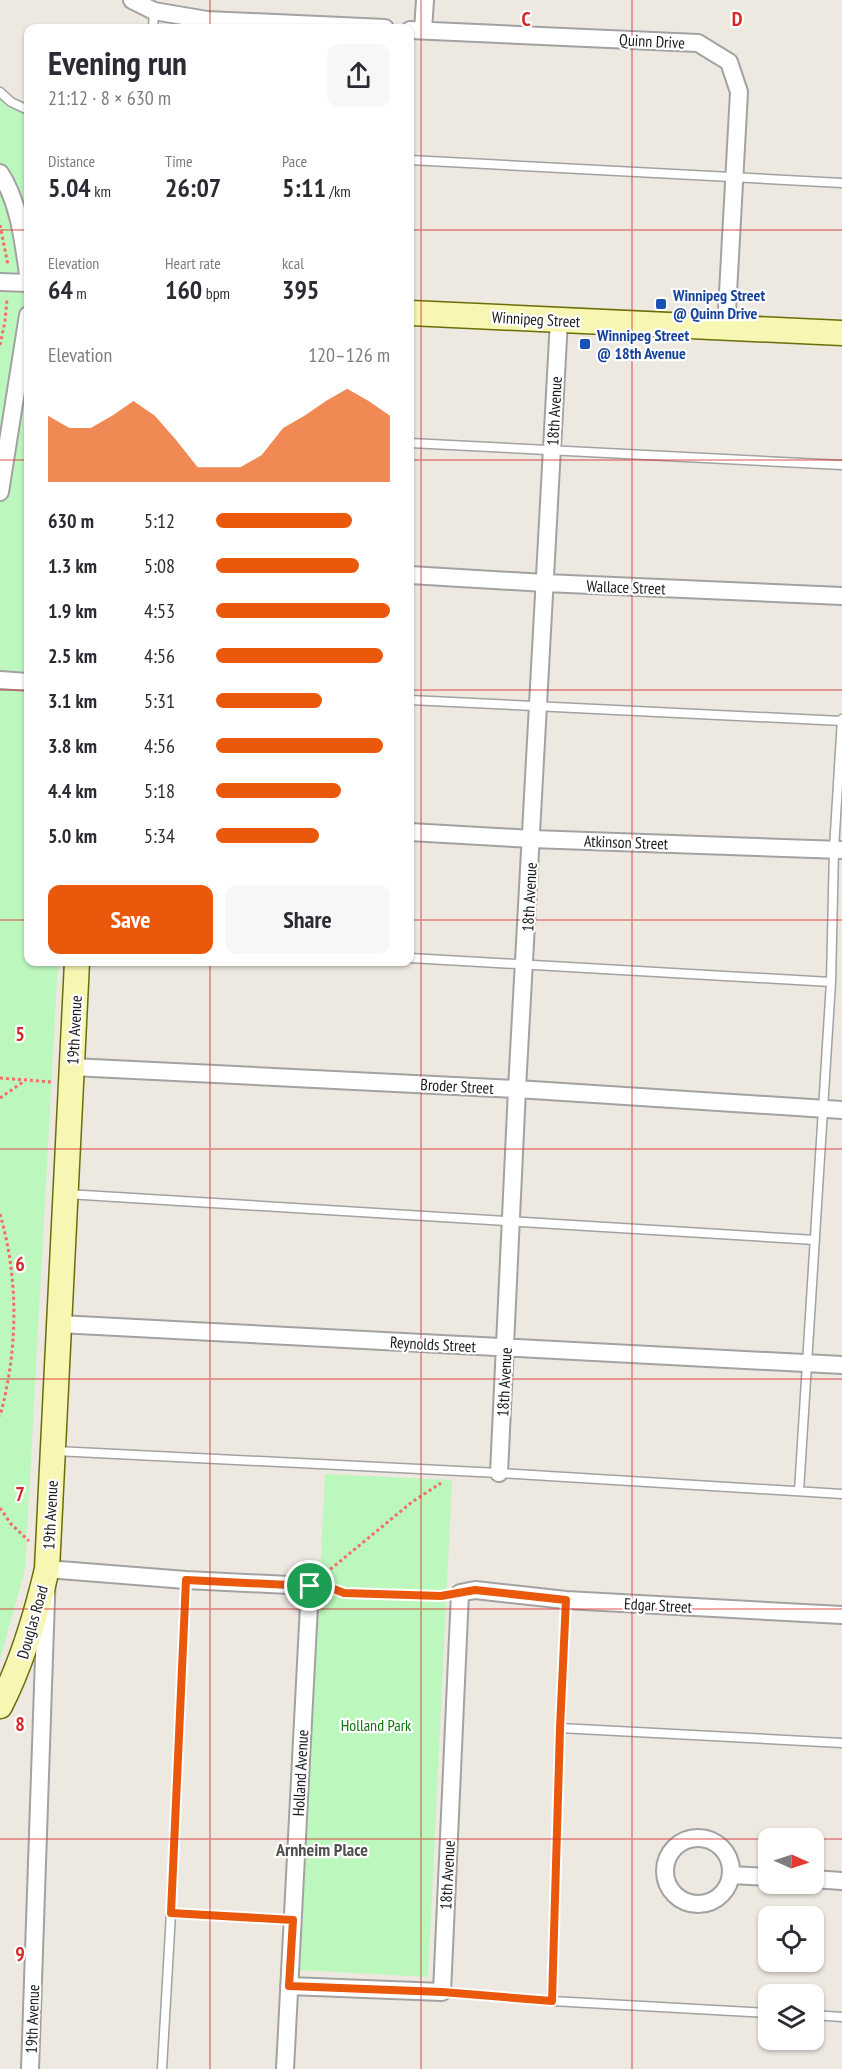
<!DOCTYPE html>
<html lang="en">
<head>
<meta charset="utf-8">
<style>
	body { margin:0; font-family:"PT Sans Narrow",sans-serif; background:#f7f7f7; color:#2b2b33; height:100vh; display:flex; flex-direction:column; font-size:22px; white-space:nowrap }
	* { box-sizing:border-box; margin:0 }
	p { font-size:20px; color:#7c7c81 }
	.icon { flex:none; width:33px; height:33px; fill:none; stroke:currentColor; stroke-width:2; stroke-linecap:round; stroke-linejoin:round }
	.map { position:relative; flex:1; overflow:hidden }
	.sheet { position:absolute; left:24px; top:24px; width:390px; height:942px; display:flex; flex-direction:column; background:#fff; border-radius:12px; box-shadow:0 2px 4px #0004 }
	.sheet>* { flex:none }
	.needle { width:39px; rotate:93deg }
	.controls { position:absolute; left:758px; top:1828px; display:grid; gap:12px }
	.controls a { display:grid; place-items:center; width:66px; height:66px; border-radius:12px; background:#fff; box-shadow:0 2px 4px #0004; font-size:30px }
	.pin { position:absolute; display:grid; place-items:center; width:51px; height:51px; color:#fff; margin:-26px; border:3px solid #fff; border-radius:50%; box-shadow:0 2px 6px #0007 }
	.round { display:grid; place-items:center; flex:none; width:63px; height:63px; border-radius:12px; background:#f7f7f7 }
	.head { display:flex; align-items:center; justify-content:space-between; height:102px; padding:0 24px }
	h1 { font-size:33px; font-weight:800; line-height:45px }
	.figures { display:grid; grid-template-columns:repeat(3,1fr); gap:9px; height:102px; padding:6px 24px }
	.figures div { display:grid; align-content:center }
	.figures b { font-size:26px; font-weight:800 }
	.figures small { font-size:16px; font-weight:400 }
	.figures p { font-size:16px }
	.chart { height:168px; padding:12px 24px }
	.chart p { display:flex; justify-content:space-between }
	.chart svg { width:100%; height:108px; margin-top:6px; fill:#ea580c; opacity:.7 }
	.action { display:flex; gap:12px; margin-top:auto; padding:12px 24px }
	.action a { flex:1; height:69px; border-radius:12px; background:#ea580c; color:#fff; font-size:24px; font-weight:800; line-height:69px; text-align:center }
	.action a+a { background:#f7f7f7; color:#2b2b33 }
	ul { padding:0 24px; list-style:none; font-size:20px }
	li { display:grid; grid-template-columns:96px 72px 1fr; align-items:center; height:45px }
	li i { height:15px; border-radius:8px; background:#ea580c }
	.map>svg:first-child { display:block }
</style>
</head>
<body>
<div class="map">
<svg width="842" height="2069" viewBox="0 0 842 2069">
	<rect width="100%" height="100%" fill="#ede8e0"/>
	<path fill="#bcf8bd" d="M0,91L28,110V962H58L25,1569L0,1660Z
		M325,1474L452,1480L428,1977L300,1970Z"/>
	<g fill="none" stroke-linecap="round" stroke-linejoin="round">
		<g stroke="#a2a2a2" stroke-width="11">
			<path id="lane" d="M153,28L154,11
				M0,92L11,102L28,110
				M410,160L842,183
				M410,443L842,465
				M410,700L842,721
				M410,958L831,982
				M67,1194L815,1240
				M56,1451L499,1473L842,1494
				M799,1491L831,982L834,849L842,719
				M560,1728L842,1743
				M171,1913L293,1920
				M442,1992L552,2001L768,2013
				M552,2001L560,1728L566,1600
				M813,2015L842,2017
				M162,2069L171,1913L186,1580"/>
		</g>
		<g stroke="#a2a2a2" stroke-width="20">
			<path id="street" d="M132,0L154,11L207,20L385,28
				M410,30L698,43L729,62L739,92L726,329
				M423,30L425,0
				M0,173C19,202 23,240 28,274
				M0,282L28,283
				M0,492L28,315
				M410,575L545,583L842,596
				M0,680L28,682
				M410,832L532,839L842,850
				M72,1067L517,1089L842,1110
				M59,1324L842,1365
				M499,1473L517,1089L559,320
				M665 1871a33 33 0 1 1 66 0a33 33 0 1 1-66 0Z
				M731,1875L768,1877
				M813,1879L842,1881
				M289,1986L442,1992L460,1593L475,1590L566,1600L842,1615
				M30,2069L47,1569L186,1580L310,1586L285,2069"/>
		</g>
		<g stroke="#6a6e06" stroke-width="27">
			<path id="secondary" d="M410,313L842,333
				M0,1706C22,1663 36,1616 47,1569L77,962"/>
		</g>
		<path stroke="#f76b67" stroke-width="3" stroke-dasharray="3 3" stroke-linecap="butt" d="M0,225L8,265
			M0,345L5,321L7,299
			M0,1078L52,1082
			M0,1098L23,1082
			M0,1214C19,1280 18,1350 0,1416
			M0,1508L11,1524L29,1541
			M321,1577L412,1502L441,1483
			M324,1587L344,1593L445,1596"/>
		<use href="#lane" stroke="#fff" stroke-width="8"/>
		<use href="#street" stroke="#fff" stroke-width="16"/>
		<use href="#secondary" stroke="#f8f6b3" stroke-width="24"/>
	</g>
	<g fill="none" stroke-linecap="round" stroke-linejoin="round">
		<g stroke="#fff" stroke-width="12">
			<path id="route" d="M186,1580L310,1586L329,1587L344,1593L441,1596L475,1590L566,1600L560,1728L552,2001L442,1992L289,1986L293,1920L171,1913Z"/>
		</g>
		<use href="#route" stroke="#ea580c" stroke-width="8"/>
	</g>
	<path fill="none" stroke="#d62828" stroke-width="1.5" stroke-opacity="0.55" d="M210,0V28M421,0V2069M632,0V2069M0,230H28M410,230H842M0,460H28M410,460H842M0,690H28M410,690H842M0,920H28M410,920H842M210,962V2069M0,1149H842M0,1379H842M0,1609H842M0,1839H768M813,1839H842"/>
	<g fill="#1a4fb4" stroke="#fff" stroke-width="2">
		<rect x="655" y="298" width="12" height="12" rx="3"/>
		<rect x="579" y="338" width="12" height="12" rx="3"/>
	</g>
	<g text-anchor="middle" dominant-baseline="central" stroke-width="4.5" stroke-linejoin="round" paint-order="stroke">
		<g font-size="16" fill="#1b1b1b" stroke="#fff">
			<text transform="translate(652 41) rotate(3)">Quinn Drive</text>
			<text transform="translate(536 319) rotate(3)">Winnipeg Street</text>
			<text transform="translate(554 411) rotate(-87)">18th Avenue</text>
			<text transform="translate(626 587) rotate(2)">Wallace Street</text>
			<text transform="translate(626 842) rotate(2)">Atkinson Street</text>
			<text transform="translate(529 897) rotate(-87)">18th Avenue</text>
			<text transform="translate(74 1030) rotate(-87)">19th Avenue</text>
			<text transform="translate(457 1086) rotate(3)">Broder Street</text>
			<text transform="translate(433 1344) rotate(3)">Reynolds Street</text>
			<text transform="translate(504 1382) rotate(-87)">18th Avenue</text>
			<text transform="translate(50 1515) rotate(-87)">19th Avenue</text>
			<text transform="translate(658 1605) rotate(3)">Edgar Street</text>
			<text transform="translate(32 1622) rotate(-74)">Douglas Road</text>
			<text transform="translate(300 1773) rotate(-87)">Holland Avenue</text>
			<text transform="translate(447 1875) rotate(-87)">18th Avenue</text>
			<text transform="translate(32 2019) rotate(-88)">19th Avenue</text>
		</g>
		<g font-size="16" font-weight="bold" fill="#164399" stroke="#fff" text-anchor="start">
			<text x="673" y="295">Winnipeg Street<tspan x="673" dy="18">@ Quinn Drive</tspan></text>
			<text x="597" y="335">Winnipeg Street<tspan x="597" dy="18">@ 18th Avenue</tspan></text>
		</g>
		<g font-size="16" fill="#0d750d" stroke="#fff">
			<text x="376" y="1725">Holland Park</text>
		</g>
		<g font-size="18" font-weight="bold" fill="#4e4e4e" stroke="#fff">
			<text x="322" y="1849">Arnheim Place</text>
		</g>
	</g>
	<g font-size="20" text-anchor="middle" font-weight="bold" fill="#d62828" stroke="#fff" stroke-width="4.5" stroke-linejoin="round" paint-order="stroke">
		<text x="526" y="26">C</text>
		<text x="737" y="26">D</text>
		<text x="20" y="1041">5</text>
		<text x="20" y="1271">6</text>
		<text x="20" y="1501">7</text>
		<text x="20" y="1731">8</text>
		<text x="20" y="1961">9</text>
	</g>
</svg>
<div class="controls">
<a><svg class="needle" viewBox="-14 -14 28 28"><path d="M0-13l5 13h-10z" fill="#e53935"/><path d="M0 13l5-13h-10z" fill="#7c7c81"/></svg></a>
<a><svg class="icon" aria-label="locate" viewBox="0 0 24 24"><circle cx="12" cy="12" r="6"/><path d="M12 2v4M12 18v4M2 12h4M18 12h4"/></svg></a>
<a><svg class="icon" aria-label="layers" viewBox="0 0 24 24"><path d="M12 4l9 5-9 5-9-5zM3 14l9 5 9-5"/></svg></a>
</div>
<div class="pin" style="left:310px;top:1586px;background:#1e9e55"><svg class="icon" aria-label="arrive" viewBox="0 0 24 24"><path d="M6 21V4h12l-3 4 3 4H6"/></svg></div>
<section class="sheet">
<div class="head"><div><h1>Evening run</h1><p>21:12 · 8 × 630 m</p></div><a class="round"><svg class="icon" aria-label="share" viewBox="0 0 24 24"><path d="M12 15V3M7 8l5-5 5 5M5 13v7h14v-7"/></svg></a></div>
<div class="figures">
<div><p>Distance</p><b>5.04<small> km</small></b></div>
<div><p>Time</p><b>26:07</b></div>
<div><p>Pace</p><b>5:11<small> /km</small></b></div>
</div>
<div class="figures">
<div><p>Elevation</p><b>64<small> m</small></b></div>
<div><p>Heart rate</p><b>160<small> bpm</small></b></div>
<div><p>kcal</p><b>395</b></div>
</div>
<div class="chart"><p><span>Elevation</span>120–126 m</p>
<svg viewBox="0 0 160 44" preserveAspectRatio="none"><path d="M0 44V17L10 22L20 22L30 17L40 11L50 17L60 27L70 38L80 38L90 38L100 33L110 22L120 17L130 11L140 6L150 11L160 17V44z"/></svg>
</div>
<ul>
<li><b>630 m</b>5:12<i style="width:78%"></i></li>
<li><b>1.3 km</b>5:08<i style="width:82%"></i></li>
<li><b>1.9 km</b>4:53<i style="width:100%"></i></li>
<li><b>2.5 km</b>4:56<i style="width:96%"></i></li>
<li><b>3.1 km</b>5:31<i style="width:61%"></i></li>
<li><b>3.8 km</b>4:56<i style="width:96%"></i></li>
<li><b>4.4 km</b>5:18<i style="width:72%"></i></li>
<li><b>5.0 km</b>5:34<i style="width:59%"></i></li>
</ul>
<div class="action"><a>Save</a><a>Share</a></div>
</section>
</div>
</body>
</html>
